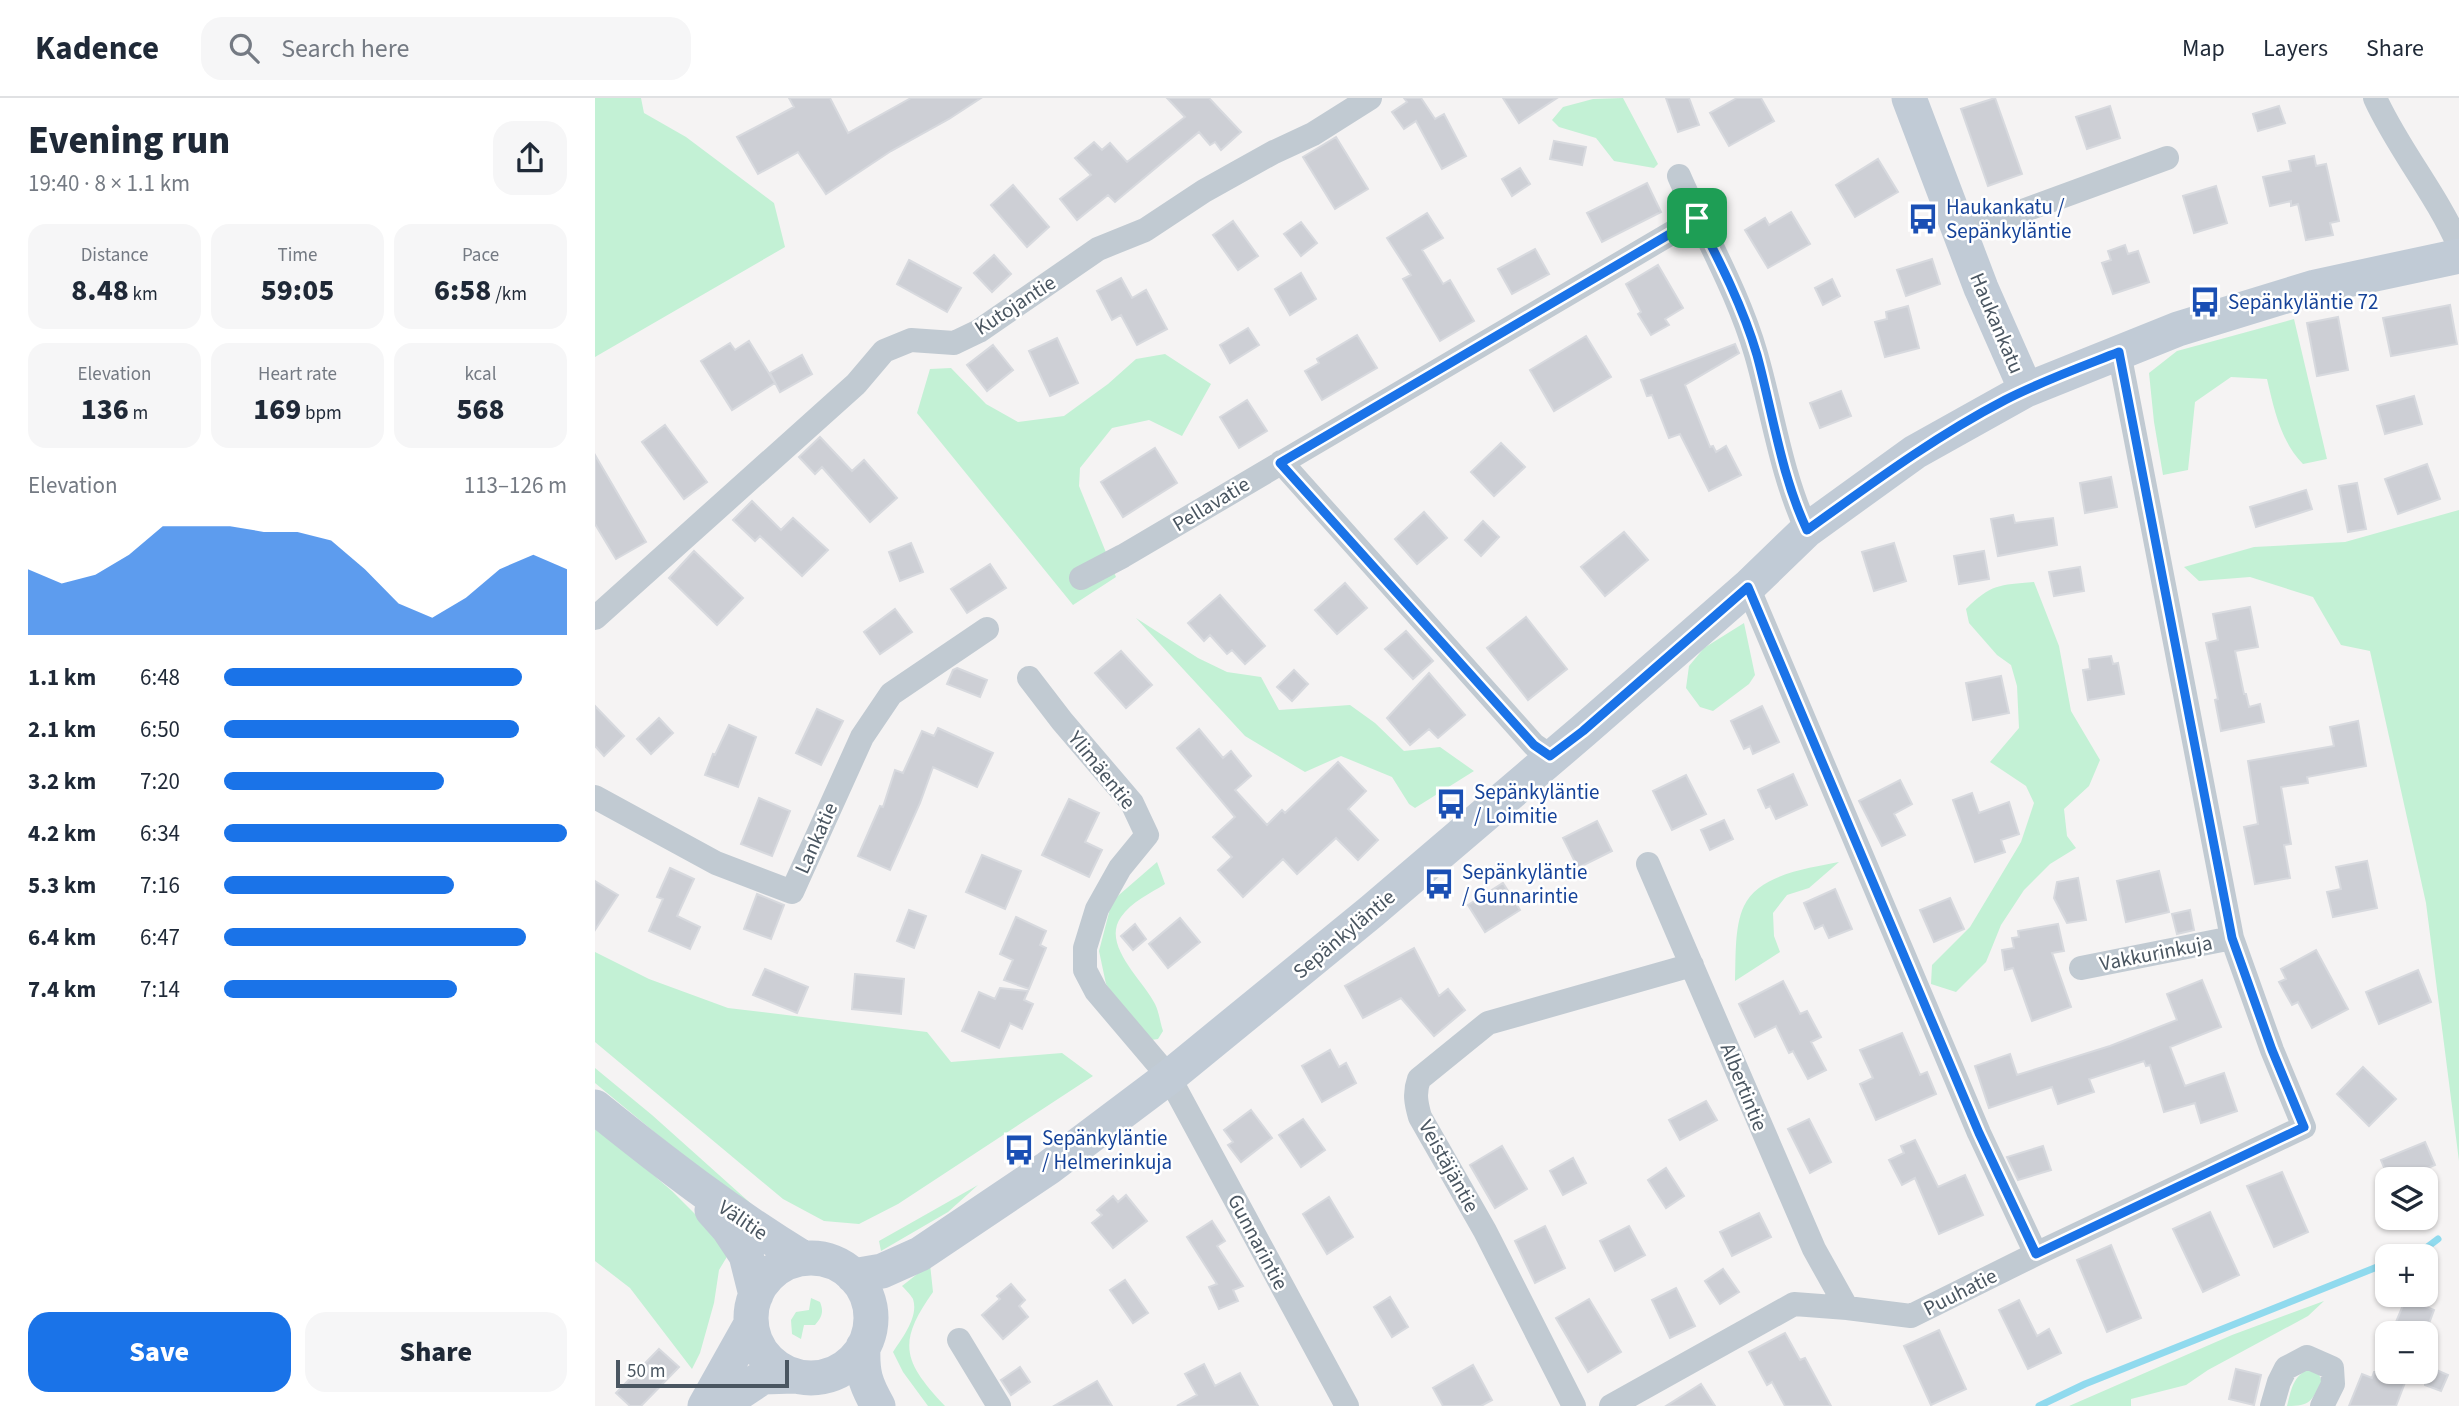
<!DOCTYPE html>
<html lang="en">
<head>
<meta charset="utf-8">
<style>
	body { margin:0; font-family:"Source Sans 3",sans-serif; background:#f6f6f7; color:#1f2937; height:100vh; display:flex; flex-direction:column; font-size:26px; white-space:nowrap }
	* { box-sizing:border-box; margin:0 }
	p { font-size:23px; color:#747a83 }
	.icon { flex:none; width:38px; height:38px; fill:none; stroke:currentColor; stroke-width:2; stroke-linecap:round; stroke-linejoin:round }
	.map { position:relative; flex:1; overflow:hidden }
	.drawer { display:flex; flex-direction:column; background:#fff; width:595px }
	.drawer>* { flex:none }
	.fabs { position:absolute; left:1780px; top:1069px; display:grid; gap:14px }
	.fabs a { display:grid; place-items:center; width:63px; height:63px; border-radius:14px; background:#fff; box-shadow:0 2px 5px #0004; font-size:35px }
	.scale { position:absolute; left:21px; bottom:18px; width:173px; box-sizing:border-box; padding-left:7px; border:4px solid #4a5661; border-top:0; font-size:19px; line-height:24px; white-space:nowrap; color:#4a5661; -webkit-text-stroke:5px #fff; paint-order:stroke }
	.pin { position:absolute; display:grid; place-items:center; width:60px; height:60px; color:#fff; margin:-30px; border-radius:14px; box-shadow:0 4px 10px #0006 }
	.round { display:grid; place-items:center; flex:none; width:74px; height:74px; border-radius:21px; background:#f6f6f7 }
	.head { display:flex; align-items:center; justify-content:space-between; height:119px; padding:0 28px }
	h1 { font-size:38px; font-weight:800; line-height:52px }
	.figures { display:grid; grid-template-columns:repeat(3,1fr); gap:10px; height:119px; padding:7px 28px }
	.figures div { display:grid; align-content:center; border-radius:18px; background:#f6f6f7; text-align:center }
	.figures b { font-size:30px; font-weight:800 }
	.figures small { font-size:19px; font-weight:400 }
	.figures p { font-size:19px }
	.chart { height:196px; padding:14px 28px }
	.chart p { display:flex; justify-content:space-between }
	.chart svg { width:100%; height:126px; margin-top:7px; fill:#1a73e8; opacity:.7 }
	.action { display:flex; gap:14px; margin-top:auto; padding:14px 28px }
	.action a { flex:1; height:80px; border-radius:21px; background:#1a73e8; color:#fff; font-size:28px; font-weight:800; line-height:80px; text-align:center }
	.action a+a { background:#f6f6f7; color:#1f2937 }
	ul { padding:0 28px; list-style:none; font-size:23px }
	li { display:grid; grid-template-columns:112px 84px 1fr; align-items:center; height:52px }
	li i { height:18px; border-radius:9px; background:#1a73e8 }
	header { display:flex; align-items:center; gap:42px; box-sizing:border-box; height:98px; padding:0 35px; background:#fff; border-bottom:2px solid #e0e1e3 }
	header strong { font-size:33px }
	nav { display:flex; gap:38px; margin-inline-start:auto; font-size:24px }
	.search { width:490px; height:63px; background:#f6f6f7; display:flex; align-items:center; gap:18px; box-sizing:border-box; padding:0 24px; border-radius:21px; color:#747a83; font-size:26px }
	main { display:flex; flex:1; min-height:0 }
	.map>svg:first-child { display:block }
</style>
</head>
<body>
<header>
<strong>Kadence</strong>
<div class="search"><svg class="icon" aria-label="search" viewBox="0 0 24 24"><circle cx="10" cy="10" r="6"/><path d="M15 15l6 6"/></svg>Search here</div>
<nav><a>Map</a><a>Layers</a><a>Share</a></nav>
</header>
<main>
<section class="drawer">
<div class="head"><div><h1>Evening run</h1><p>19:40 · 8 × 1.1 km</p></div><a class="round"><svg class="icon" aria-label="share" viewBox="0 0 24 24"><path d="M12 15V3M7 8l5-5 5 5M5 13v7h14v-7"/></svg></a></div>
<div class="figures">
<div><p>Distance</p><b>8.48<small> km</small></b></div>
<div><p>Time</p><b>59:05</b></div>
<div><p>Pace</p><b>6:58<small> /km</small></b></div>
</div>
<div class="figures">
<div><p>Elevation</p><b>136<small> m</small></b></div>
<div><p>Heart rate</p><b>169<small> bpm</small></b></div>
<div><p>kcal</p><b>568</b></div>
</div>
<div class="chart"><p><span>Elevation</span>113–126 m</p>
<svg viewBox="0 0 160 44" preserveAspectRatio="none"><path d="M0 44V21L10 26L20 23L30 16L40 6L50 6L60 6L70 8L80 8L90 11L100 21L110 33L120 38L130 31L140 21L150 16L160 21V44z"/></svg>
</div>
<ul>
<li><b>1.1 km</b>6:48<i style="width:87%"></i></li>
<li><b>2.1 km</b>6:50<i style="width:86%"></i></li>
<li><b>3.2 km</b>7:20<i style="width:64%"></i></li>
<li><b>4.2 km</b>6:34<i style="width:100%"></i></li>
<li><b>5.3 km</b>7:16<i style="width:67%"></i></li>
<li><b>6.4 km</b>6:47<i style="width:88%"></i></li>
<li><b>7.4 km</b>7:14<i style="width:68%"></i></li>
</ul>
<div class="action"><a>Save</a><a>Share</a></div>
</section>
<div class="map">
<svg width="1864" height="1308" viewBox="0 0 1864 1308">
	<rect width="100%" height="100%" fill="#f5f3f3"/>
	<path fill="#c3f1d5" d="M0,0H46L49,15L91,39L179,105L190,149L0,259Z
		M1028,0L1063,66L1059,70L1019,63L1001,40L964,29L957,22L968,9L998,1Z
		M1699,221L1732,361L1708,366C1686,344 1679,311 1672,281L1636,279L1600,304L1593,372L1568,377L1559,324L1554,275L1582,253Z
		M570,256L616,286L587,338L554,322L517,330L485,370L484,388L521,479L478,507L322,315L335,271L356,270L391,306L423,324L469,318L513,286L541,261Z
		M1864,412V1063L1831,805L1775,553L1746,547L1718,499L1655,479L1604,483L1589,469L1659,449L1750,444Z
		M1439,484L1464,548L1476,613L1505,662L1494,688L1469,711L1472,738L1481,750L1455,766L1429,792L1406,827L1391,864L1361,894L1336,886L1337,867L1375,829L1426,744L1439,705L1431,688L1395,664L1424,630L1422,588L1416,567L1402,557L1374,525L1371,511C1396,486 1404,487 1439,484Z
		M541,520L603,560L632,574L666,579L684,612L755,607L780,625L809,653L845,649L879,673L820,710L814,706L797,679L746,658L710,674L650,638Z
		M1149,525L1160,577L1154,586L1118,613L1105,609L1091,590L1094,568L1109,550Z
		M562,764L570,786C556,795 536,804 526,819C506,847 548,882 560,906C564,914 565,924 568,933L563,941L549,943L511,886L504,853L517,803Z
		M1244,764L1214,790L1192,797L1178,815L1179,838L1185,854L1140,883C1141,861 1139,829 1149,808C1164,776 1214,770 1244,764Z
		M0,854L54,881L133,910L332,934L356,964L467,955L498,978L303,1106L264,1126L229,1123L188,1101L0,944Z
		M0,970L57,1017L171,1119L167,1123L0,985Z
		M0,1027L77,1093L136,1152L124,1172L119,1205L105,1255L97,1271L35,1190L0,1163Z
		M383,1087L353,1114L286,1153L284,1143Z
		M335,1166L338,1194C301,1246 309,1264 350,1308H333L308,1274L298,1254C307,1240 324,1219 318,1201C316,1197 310,1191 307,1188Z
		M216,1200L225,1204C229,1214 227,1219 220,1227H209L206,1241L197,1236L196,1222L201,1214L214,1212Z
		M1729,1203L1713,1218L1613,1272L1591,1287L1536,1301V1308H1474L1637,1237Z
		M1711,1272L1723,1274L1727,1284C1716,1303 1716,1308 1692,1308C1696,1293 1697,1281 1711,1272Z"/>
	<g fill="none" stroke-linecap="round" stroke-linejoin="round">
		<path stroke="#90daee" stroke-width="7" d="M1809,1158L1831,1150L1843,1141
			M1444,1308L1490,1286L1792,1165"/>
	</g>
	<path fill="#cdcfd5" stroke="#d7d9de" stroke-width="2" d="M194,0H235L253,35L316,0H386L354,21L296,53L231,96L203,54L163,76L142,39L199,9Z
		M572,0H614L646,34L626,52L620,44L615,47L604,34L520,104L513,97L482,122L465,101L496,77L480,60L499,44L507,52L515,45L532,64L590,19Z
		M809,0H826L840,21L849,16L871,58L847,71L821,23L809,31L797,14L812,4Z
		M908,0H962L924,25Z
		M1071,0H1094L1104,27L1083,34Z
		M1142,0H1166L1179,23L1134,48L1115,15Z
		M1400,0L1427,76L1393,88L1366,11Z
		M1515,8L1525,40L1492,51L1481,19Z
		M1684,8L1690,25L1663,33L1658,16Z
		M741,39L773,91L740,111L708,59Z
		M959,43L991,49L987,67L955,61Z
		M1719,58L1721,68L1731,66L1744,123L1735,125L1738,137L1711,142L1703,106L1696,108V103L1675,108L1668,79L1696,73L1694,63Z
		M1283,61L1303,94L1260,119L1241,87Z
		M925,70L935,86L917,98L907,81Z
		M1052,85L1066,114L1007,144L992,115Z
		M418,87L454,129L432,149L396,107Z
		M1621,88L1632,125L1599,135L1588,98Z
		M1196,114L1215,146L1173,170L1150,132L1170,120L1174,127Z
		M832,115L848,140L827,152L848,186L855,182L879,223L845,243L808,181L816,177L792,140Z
		M638,123L663,158L643,172L618,137Z
		M706,124L722,145L706,158L689,136Z
		M1530,147L1533,156L1543,153L1554,184L1518,196L1507,165L1516,162L1513,153Z
		M940,151L954,176L917,196L903,171Z
		M399,157L416,176L397,194L379,175Z
		M1337,161L1345,186L1311,198L1302,172Z
		M314,162L366,190L352,214L302,186Z
		M1063,167L1088,210L1070,221L1074,227L1056,237L1043,216L1046,214L1031,186Z
		M706,175L721,201L695,217L680,191Z
		M526,180L537,200L551,192L572,231L542,247L526,217L517,222L502,193Z
		M1237,181L1245,198L1228,207L1220,190Z
		M1855,207L1862,246L1796,258L1788,220Z
		M1313,208L1324,250L1290,259L1280,224L1292,221L1291,214Z
		M1743,219L1753,272L1722,278L1712,225Z
		M653,230L664,247L635,265L625,247Z
		M762,237L782,270L727,302L710,273L724,265L722,261Z
		M991,238L1016,279L959,313L935,272Z
		M462,240L483,285L455,298L434,253Z
		M154,243L180,285L137,312L106,263L135,245L140,252Z
		M1140,246L1144,255L1090,287L1115,349L1118,348L1121,354L1131,348L1146,377L1114,393L1085,336L1074,340L1057,297L1052,298L1046,282Z
		M398,247L418,272L392,293L372,267Z
		M207,257L217,276L185,294L175,275Z
		M1246,293L1256,318L1225,330L1215,305Z
		M1819,298L1827,326L1790,336L1782,308Z
		M652,302L672,333L644,350L625,319Z
		M70,327L112,384L89,401L47,344Z
		M225,339L257,373L269,362L302,400L275,424L227,369L220,376L204,359Z
		M906,345L930,369L899,398L876,374Z
		M560,350L582,385L528,419L506,384Z
		M0,357L51,444L21,461L0,426Z
		M1832,366L1845,401L1803,416L1790,381Z
		M1516,379L1522,409L1490,415L1485,385Z
		M1762,385L1771,431L1753,434L1744,388Z
		M1711,392L1717,411L1661,429L1655,409Z
		M157,403L186,432L198,420L233,452L207,478L165,438L160,443L138,422Z
		M829,414L852,440L822,466L800,441Z
		M1418,417L1420,425L1458,420L1462,447L1403,458L1396,421Z
		M888,423L904,439L886,458L870,442Z
		M1029,434L1053,462L1010,498L986,469Z
		M316,445L328,474L305,483L294,454Z
		M1299,445L1311,483L1279,493L1267,454Z
		M99,453L148,500L122,527L74,480Z
		M1389,453L1394,481L1364,486L1359,458Z
		M395,466L411,490L372,515L356,491Z
		M1485,469L1489,493L1459,498L1454,474Z
		M750,485L772,510L742,536L720,512Z
		M625,497L670,548L650,566L637,552L632,556L615,537L609,543L593,525Z
		M1655,509L1663,549L1640,553L1649,596H1651L1654,609L1665,606L1669,624L1626,633L1620,602L1623,601L1611,545L1623,542L1618,516Z
		M300,511L317,534L285,556L269,534Z
		M931,519L972,571L933,602L892,550Z
		M811,533L838,563L818,581L790,551Z
		M526,553L557,587L531,610L500,575Z
		M1516,558L1518,566L1523,565L1529,596L1493,602L1488,572L1495,571L1494,561Z
		M362,570L392,582L385,599L352,586L358,572Z
		M699,572L713,586L697,603L682,589Z
		M834,575L870,617L843,640L834,631L815,647L792,620Z
		M1406,578L1414,615L1378,622L1371,585Z
		M0,608L29,638L9,658L0,648Z
		M1167,608L1184,644L1158,656L1155,648L1149,651L1136,623Z
		M222,611L248,623L226,667L201,655Z
		M64,620L78,635L56,656L42,641Z
		M1763,623L1771,668L1712,679L1713,685L1686,689L1696,746L1689,747L1695,780L1660,786L1649,729L1663,726L1653,663L1739,648L1735,629Z
		M134,627L161,639L143,689L110,677L118,656L120,657Z
		M343,630L398,655L382,689L338,669L325,705L295,772L263,758L285,708L288,709L300,672L308,675L327,633L339,638Z
		M604,631L628,660L636,653L656,678L640,692L672,727L687,712L690,715L743,664L771,693L753,711L783,742L763,762L741,740L702,776L688,761L648,799L623,772L637,759L618,739L640,719L582,650Z
		M1198,676L1212,707L1181,721L1175,708L1171,710L1163,692Z
		M1091,677L1111,716L1077,732L1058,693Z
		M1305,682L1317,706L1299,716L1310,737L1287,748L1264,703Z
		M1377,695L1384,715L1414,704L1424,736L1406,742L1410,754L1380,764L1358,702Z
		M164,700L195,713L177,758L146,746Z
		M474,701L504,715L490,744L507,752L494,779L447,757Z
		M1129,722L1138,741L1115,752L1106,732Z
		M1002,723L1017,753L983,770L968,740Z
		M387,757L426,773L410,811L371,794Z
		M1772,763L1782,810L1738,819L1732,794L1746,791L1741,769Z
		M75,770L99,781L82,818L105,829L95,851L54,833L68,801L62,799Z
		M1564,773L1574,814L1531,824L1522,783Z
		M1483,780L1491,822L1472,825L1459,800L1462,784Z
		M0,783L23,797L0,832Z
		M908,785L925,812L890,834L873,807Z
		M1240,791L1257,831L1234,840L1228,827L1220,831L1209,805Z
		M162,796L189,807L176,841L149,831Z
		M1355,800L1369,831L1339,844L1325,812Z
		M314,812L331,818L319,850L302,843Z
		M1595,812L1599,832L1582,836L1577,816Z
		M421,819L451,833L445,847L451,850L434,891L409,882L418,862L405,856Z
		M585,820L605,844L573,870L554,846Z
		M540,826L551,841L538,852L526,838Z
		M1463,826L1469,853L1457,855L1476,909L1437,923L1418,870L1410,872L1407,852L1419,850L1417,840L1424,839L1423,833Z
		M819,850L844,898L853,891L870,912L839,938L806,900L768,920L750,888Z
		M1721,852L1753,911L1717,930L1703,904L1697,907L1684,884L1691,881L1686,871Z
		M170,871L213,889L202,915L158,897Z
		M1823,872L1836,904L1784,926L1771,894Z
		M260,876L309,881L306,916L257,911Z
		M1607,882L1626,929L1575,949L1590,988L1629,975L1642,1013L1606,1025L1600,1005L1569,1014L1555,967L1551,968L1549,963L1494,981L1499,994L1463,1006L1457,989L1394,1010L1380,968L1415,956L1422,977L1515,948L1582,922L1572,896Z
		M1188,883L1205,916L1212,913L1226,939L1216,944L1231,972L1213,981L1198,953L1194,955L1181,928L1160,939L1144,906Z
		M405,890L433,893L429,902L438,906L427,931L415,925L404,950L367,933L384,894L400,901Z
		M1307,935L1325,977L1332,974L1341,996L1281,1022L1265,986L1278,980L1265,952Z
		M735,952L744,969L751,965L761,985L727,1004L707,968Z
		M1768,969L1801,1001L1774,1028L1742,996Z
		M1111,1003L1122,1022L1085,1042L1074,1022Z
		M656,1012L677,1040L646,1064L633,1047L638,1044L629,1032Z
		M708,1021L730,1052L706,1069L684,1037Z
		M1214,1021L1236,1064L1215,1075L1193,1031Z
		M1320,1042L1343,1089L1370,1077L1388,1117L1344,1136L1320,1080L1307,1087L1294,1062L1309,1055L1306,1048Z
		M1830,1044L1840,1067L1805,1082H1794L1786,1062Z
		M907,1048L932,1091L900,1110L875,1067Z
		M1448,1048L1456,1072L1423,1082L1412,1059Z
		M978,1060L991,1085L968,1097L955,1073Z
		M1071,1070L1089,1098L1071,1110L1053,1082Z
		M1687,1074L1713,1134L1679,1149L1652,1088Z
		M531,1097L552,1123L518,1150L497,1125L507,1117L502,1112L518,1098L523,1104Z
		M734,1099L758,1139L732,1156L708,1116Z
		M1615,1114L1644,1177L1608,1194L1578,1131Z
		M1164,1115L1176,1139L1137,1158L1125,1134Z
		M617,1123L630,1143L622,1148L648,1188L638,1192L643,1203L624,1211L614,1189L622,1186L592,1139Z
		M950,1128L970,1170L940,1185L920,1143Z
		M1034,1128L1050,1157L1020,1173L1005,1143Z
		M1516,1147L1546,1220L1512,1234L1482,1162Z
		M1128,1171L1144,1194L1125,1206L1110,1183Z
		M530,1182L553,1215L538,1225L515,1192Z
		M416,1186L430,1202L424,1208L433,1219L408,1241L387,1217L405,1201L402,1198Z
		M1081,1190L1100,1228L1075,1240L1057,1202Z
		M795,1199L813,1229L797,1239L779,1209Z
		M1811,1200L1839,1212L1830,1236H1796Z
		M994,1201L1026,1254L993,1274L961,1220Z
		M1424,1202L1442,1238L1454,1231L1466,1255L1433,1271L1404,1212Z
		M1344,1232L1371,1291L1336,1307L1309,1248Z
		M1190,1235L1205,1262L1210,1260L1236,1308H1190L1177,1284L1172,1287L1154,1254Z
		M64,1251L84,1269L46,1308H35L21,1295Z
		M609,1266L620,1288L645,1275L663,1308H582L602,1297L590,1276Z
		M878,1267L897,1302L886,1308H848L838,1290Z
		M1830,1267L1853,1277L1846,1293L1830,1287Z
		M425,1269L435,1284L416,1297L406,1282Z
		M1641,1271L1666,1277L1659,1307L1634,1301Z
		M1779,1274H1814L1801,1308H1754L1767,1276L1777,1280Z
		M502,1283L517,1308H459Z
		M1106,1286L1120,1308H1071Z"/>
	<g fill="none" stroke-linecap="round" stroke-linejoin="round">
		<path stroke="#c1cad2" stroke-width="24" d="M1780,0C1803,51 1841,95 1864,148
			M1084,78C1110,138 1143,194 1161,256C1178,315 1186,376 1212,432
			M1365,136L1572,60
			M686,364L939,647L955,658
			M486,480L528,458L1102,120
			M1153,489L1384,1035L1441,1156
			M0,520L261,286L289,253L316,242L359,245L384,233L503,151L550,132L609,93L679,54L718,36L775,0
			M434,580L467,623L537,705L552,737L525,770L502,811L490,850V872L501,893L574,979L752,1308
			M0,699L121,765L197,794L267,639L296,596L392,531
			M1053,766L1219,1151L1252,1210
			M1486,870L1637,840
			M364,1242L404,1308
			M979,1308L890,1133L825,1019C821,1005 819,995 824,981L893,925L1097,867
			M1016,1308L1199,1206L1252,1210L1316,1218L1441,1156L1709,1029L1677,952L1637,840L1524,254
			M1677,1308L1684,1284L1691,1270L1712,1259L1737,1270L1738,1286L1727,1308"/>
		<path stroke="#c1cbd6" stroke-width="35" d="M1314,0L1386,190L1431,292
			M0,1009C67,1063 134,1115 208,1160
			M117,1112L133,1130L151,1157L161,1197
			M156 1220a60 60 0 1 1 120 0a60 60 0 1 1-120 0Z
			M258,1178L287,1173L325,1156L453,1070L574,979L777,813L988,633L1153,489L1212,432L1320,354L1431,292L1583,231L1720,189L1864,158
			M268,1249C267,1275 270,1285 283,1308
			M110,1308L156,1226
			M124,1308L168,1279L199,1278"/>
	</g>
	<g fill="none" stroke-linecap="round" stroke-linejoin="round">
		<g stroke="#fff" stroke-width="14">
			<path id="route" d="M1102,120C1125,164 1148,209 1162,257C1178,316 1186,377 1212,432C1276,386 1339,339 1410,302C1447,283 1486,269 1524,254L1637,840L1677,952L1709,1029L1441,1156L1384,1035L1153,489L988,633L955,658L939,647L685,365Z"/>
		</g>
		<use href="#route" stroke="#1a73e8" stroke-width="9"/>
	</g>
	<defs>
		<g id="bus-bare" transform="scale(2.415)"><path d="M-5-6H5V4H4V6H2V4H-2V6H-4V4H-5ZM-3.5-4V0h7V-4ZM-3.5 1.2v1.5H-2V1.2ZM2 1.2v1.5H3.5V1.2Z" fill="#1a4fb4" stroke="#fff" stroke-width="2.5" paint-order="stroke"/></g>
	</defs>
	<g fill-rule="evenodd">
		<use href="#bus-bare" x="1328" y="121"/>
		<use href="#bus-bare" x="1610" y="204"/>
		<use href="#bus-bare" x="856" y="706"/>
		<use href="#bus-bare" x="844" y="786"/>
		<use href="#bus-bare" x="424" y="1052"/>
	</g>
	<g text-anchor="middle" dominant-baseline="central" stroke-width="5" stroke-linejoin="round" paint-order="stroke">
		<g font-size="21" fill="#164399" stroke="#fff" text-anchor="start">
			<text x="1351" y="109">Haukankatu /<tspan x="1351" dy="24">Sepänkyläntie</tspan></text>
			<text x="1633" y="204">Sepänkyläntie 72</text>
			<text x="879" y="694">Sepänkyläntie<tspan x="879" dy="24">/ Loimitie</tspan></text>
			<text x="867" y="774">Sepänkyläntie<tspan x="867" dy="24">/ Gunnarintie</tspan></text>
			<text x="447" y="1040">Sepänkyläntie<tspan x="447" dy="24">/ Helmerinkuja</tspan></text>
		</g>
		<g font-size="21" fill="#4a5661" stroke="#fff">
			<text transform="translate(420 207) rotate(-33)">Kutojantie</text>
			<text transform="translate(1402 225) rotate(67)">Haukankatu</text>
			<text transform="translate(616 406) rotate(-31)">Pellavatie</text>
			<text transform="translate(507 672) rotate(51)">Ylimäentie</text>
			<text transform="translate(221 740) rotate(-66)">Lankatie</text>
			<text transform="translate(749 836) rotate(-40)">Sepänkyläntie</text>
			<text transform="translate(1561 855) rotate(-11)">Vakkurinkuja</text>
			<text transform="translate(1149 989) rotate(68)">Albertintie</text>
			<text transform="translate(854 1068) rotate(61)">Veistäjäntie</text>
			<text transform="translate(148 1122) rotate(34)">Välitie</text>
			<text transform="translate(663 1144) rotate(62)">Gunnarintie</text>
			<text transform="translate(1365 1194) rotate(-27)">Puuhatie</text>
		</g>
	</g>
</svg>
<div class="fabs">
<a><svg class="icon" aria-label="layers" viewBox="0 0 24 24"><path d="M12 4l9 5-9 5-9-5zM3 14l9 5 9-5"/></svg></a>
<a>+</a>
<a>−</a>
</div>
<div class="scale">50 m</div>
<div class="pin" style="left:1102px;top:120px;background:#1e9e55"><svg class="icon" aria-label="arrive" viewBox="0 0 24 24"><path d="M6 21V4h12l-3 4 3 4H6"/></svg></div>
</div>
</main>
</body>
</html>
